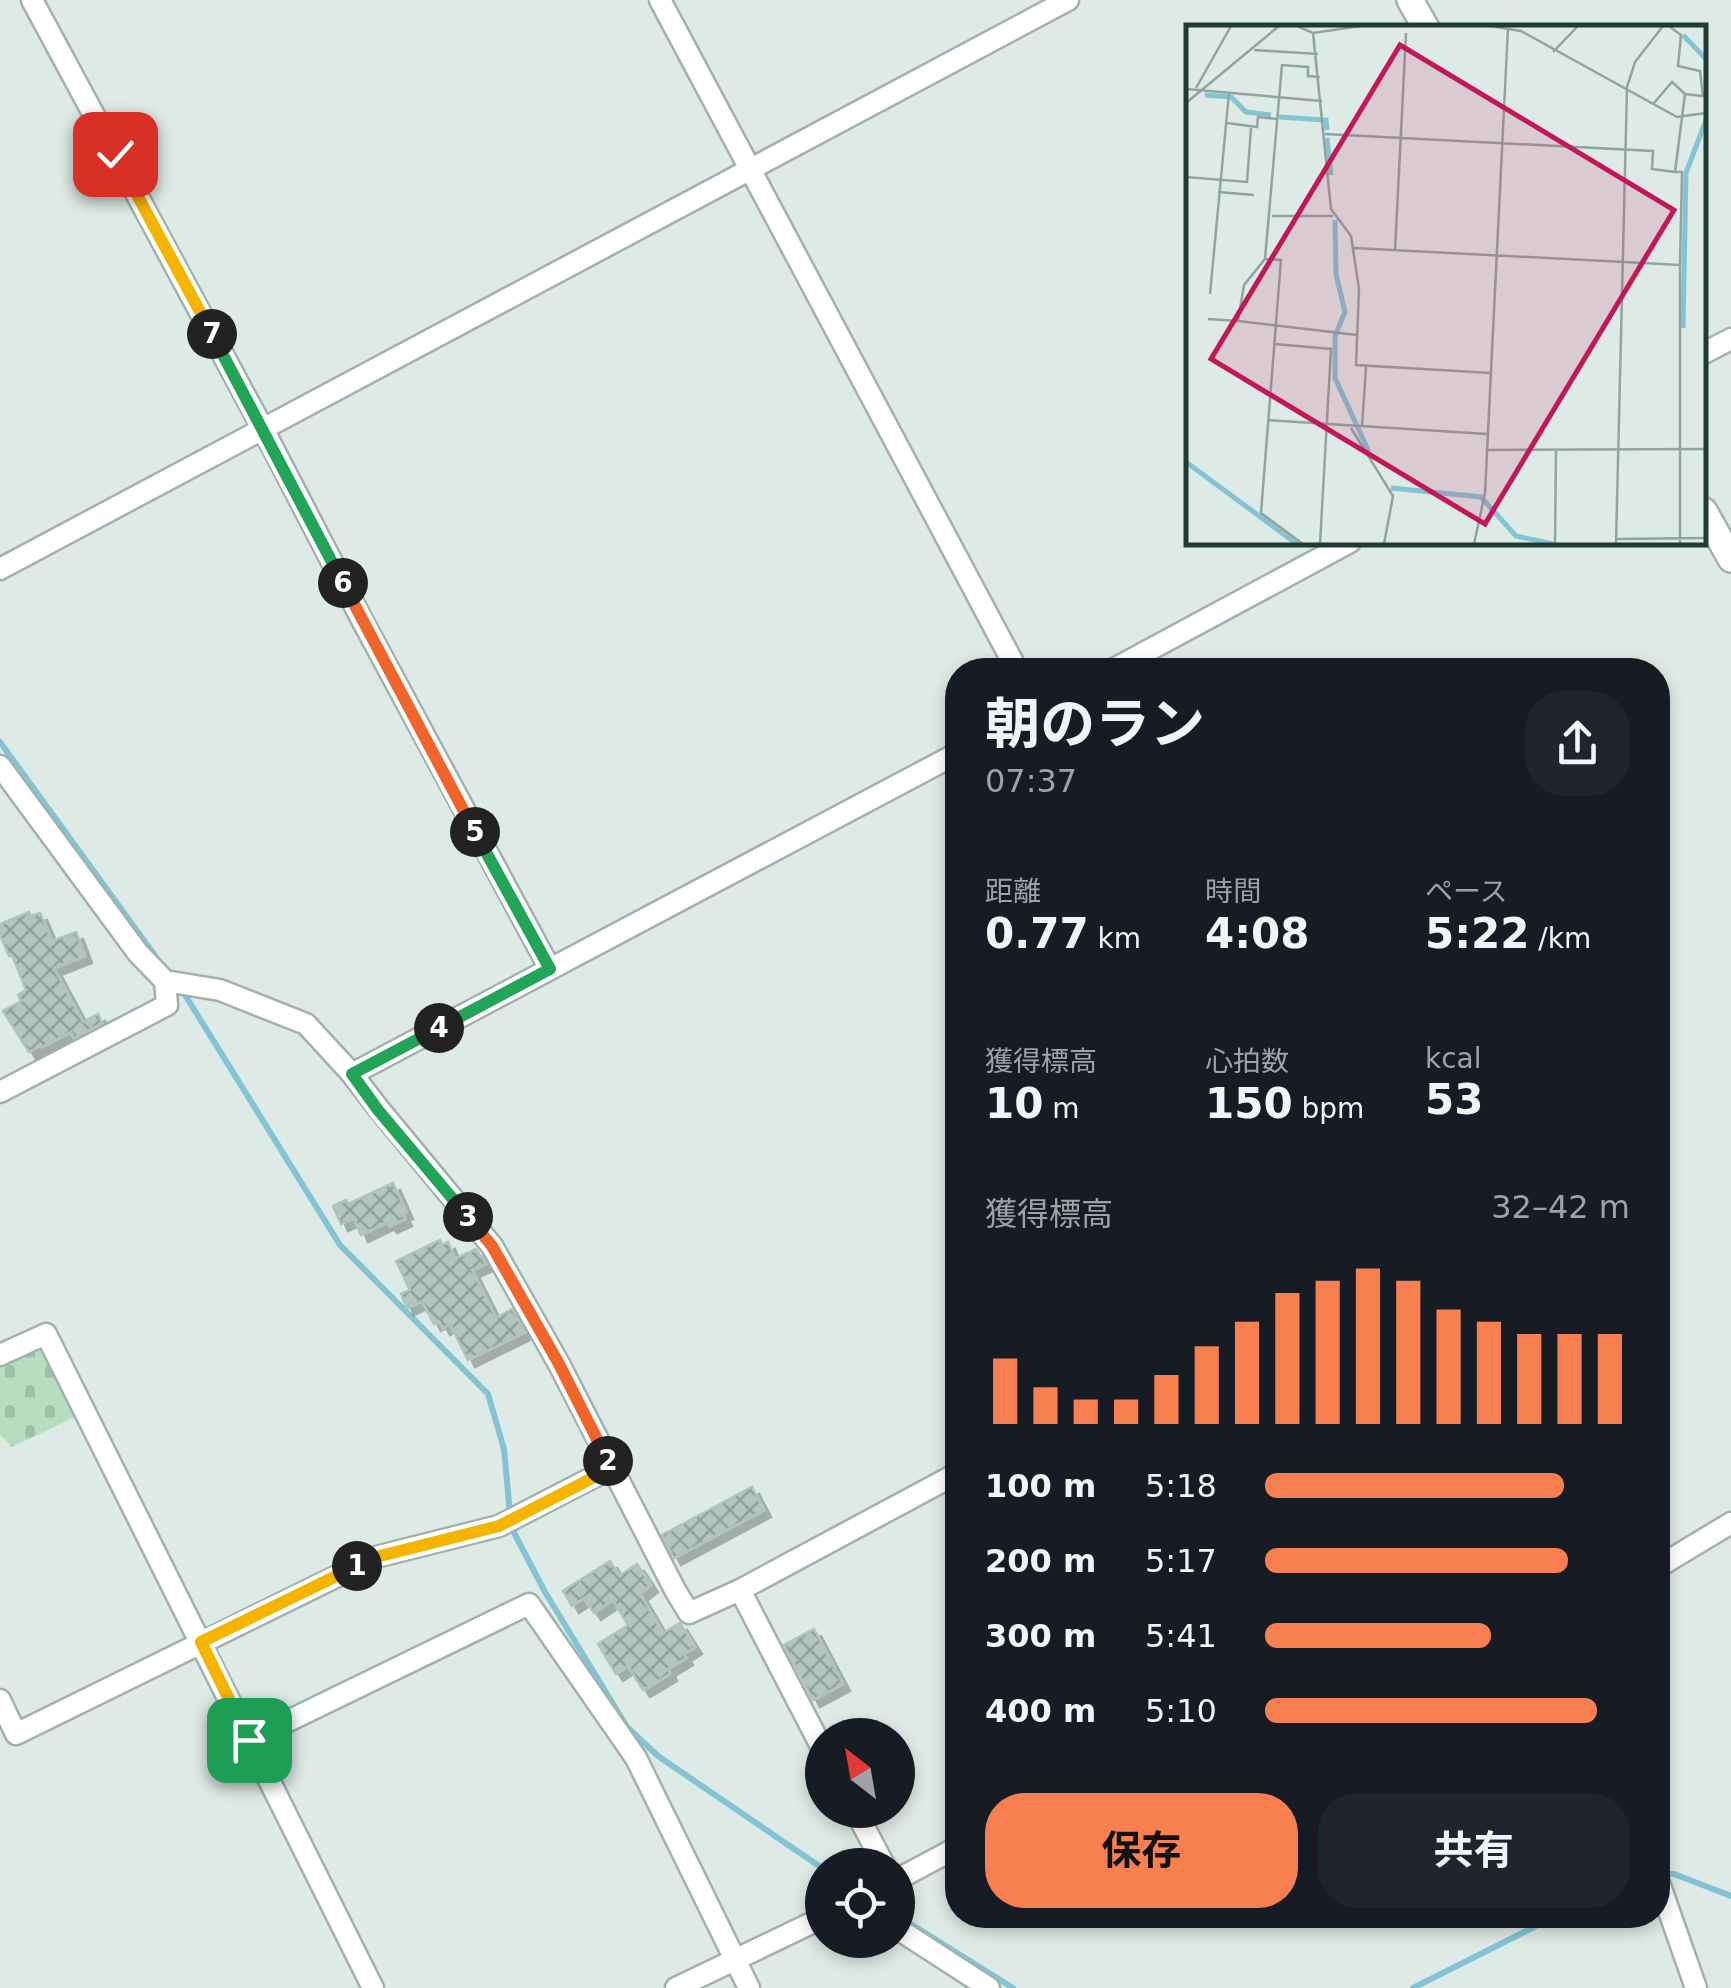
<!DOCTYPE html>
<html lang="ja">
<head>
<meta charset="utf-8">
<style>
	body { margin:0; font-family:"DejaVu Sans","Noto Sans JP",sans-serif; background:#20242c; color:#f1f3f6; height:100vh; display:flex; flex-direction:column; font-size:38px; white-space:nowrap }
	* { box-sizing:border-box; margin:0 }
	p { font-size:32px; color:#9ea1a6 }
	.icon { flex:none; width:55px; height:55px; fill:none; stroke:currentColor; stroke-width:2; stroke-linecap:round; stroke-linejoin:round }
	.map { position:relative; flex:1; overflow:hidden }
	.drawer { position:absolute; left:945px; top:658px; width:725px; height:1270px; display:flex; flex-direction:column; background:#171b24; border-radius:40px; box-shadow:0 5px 15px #0003 }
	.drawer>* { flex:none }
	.needle { width:65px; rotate:329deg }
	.tools { position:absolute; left:805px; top:1718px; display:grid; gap:20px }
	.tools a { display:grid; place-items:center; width:110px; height:110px; border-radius:50%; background:#171b24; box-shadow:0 5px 15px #0003; font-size:50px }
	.pin { position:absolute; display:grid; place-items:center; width:85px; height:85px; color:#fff; margin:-42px; border-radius:20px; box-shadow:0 5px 15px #0006 }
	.km { position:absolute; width:50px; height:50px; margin:-25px; border-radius:50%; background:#222; color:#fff; font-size:28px; line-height:50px; text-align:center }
	.round { display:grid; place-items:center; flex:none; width:105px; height:105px; border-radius:40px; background:#20242c }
	.headline { display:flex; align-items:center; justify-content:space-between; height:170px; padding:0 40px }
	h1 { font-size:55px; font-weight:700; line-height:75px }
	.figures { display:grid; grid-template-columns:repeat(3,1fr); gap:15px; height:170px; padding:10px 40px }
	.figures div { display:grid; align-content:center }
	.figures b { font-size:42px; font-weight:700 }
	.figures small { font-size:28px; font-weight:400 }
	.figures p { font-size:28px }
	.chart { height:280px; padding:20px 40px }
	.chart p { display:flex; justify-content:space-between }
	.chart svg { width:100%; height:180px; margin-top:10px; stroke:#f87f4f; stroke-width:6 }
	.cta { display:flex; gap:20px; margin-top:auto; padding:20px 40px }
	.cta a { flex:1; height:115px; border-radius:40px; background:#f87f4f; color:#111; font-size:40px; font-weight:700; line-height:115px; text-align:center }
	.cta a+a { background:#20242c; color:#f1f3f6 }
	ul { padding:0 40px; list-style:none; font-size:32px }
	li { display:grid; grid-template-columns:160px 120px 1fr; align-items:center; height:75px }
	li i { height:25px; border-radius:12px; background:#f87f4f }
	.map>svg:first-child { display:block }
</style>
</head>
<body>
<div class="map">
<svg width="1731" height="1988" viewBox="0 0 1731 1988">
	<defs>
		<pattern id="cemetery-stones" width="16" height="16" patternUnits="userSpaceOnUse" patternTransform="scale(2.5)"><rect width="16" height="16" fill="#b6ddc2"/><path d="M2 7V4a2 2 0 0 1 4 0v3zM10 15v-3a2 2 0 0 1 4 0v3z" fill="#9cbfa7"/></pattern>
		<pattern id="building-cross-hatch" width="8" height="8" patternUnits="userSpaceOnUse" patternTransform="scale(2.5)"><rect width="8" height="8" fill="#b3c5be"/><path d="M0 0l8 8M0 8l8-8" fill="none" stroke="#91a19b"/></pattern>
		<filter id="shadow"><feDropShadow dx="7" dy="7" stdDeviation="0" flood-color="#0004"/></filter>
	</defs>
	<rect width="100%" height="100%" fill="#deeae5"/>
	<path fill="url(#cemetery-stones)" d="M40,1345L77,1416L12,1447L0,1435V1365Z"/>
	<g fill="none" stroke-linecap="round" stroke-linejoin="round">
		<path stroke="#83c3d3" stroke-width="6" d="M0,742L156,957
			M182,990L340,1245L488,1394L504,1449L510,1514
			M511,1527L545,1592L627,1727L658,1756L822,1868
			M1658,1874H1674L1731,1896
			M898,1916L1013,1988
			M1413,1988L1558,1915"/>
	</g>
	<path fill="url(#building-cross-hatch)" stroke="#b0c4bd" stroke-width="2.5" filter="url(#shadow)" d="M29,912L31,916L40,913L52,941L76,932L85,956L54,968L83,1022L98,1014L102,1023L74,1038L71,1032L42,1047L41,1045L29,1052L3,1011L21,1001L18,995L26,990L12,955L9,956L0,935V924Z
		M393,1183L406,1212L402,1214L405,1219L390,1226L388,1222L361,1235L354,1218L341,1224L333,1206L346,1200L348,1204Z
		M440,1240L442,1245L448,1242L455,1259L476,1249L486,1264L472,1270L496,1318L512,1309L525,1332L468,1360L450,1324L443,1328L439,1321L434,1324L422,1301L407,1308L401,1294L410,1290L396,1261Z
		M752,1487L764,1510L674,1558L662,1535Z
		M610,1561L619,1576L637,1564L651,1585L640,1594L663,1633L680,1623L695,1647L684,1654L686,1658L668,1669L670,1674L643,1690L628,1666L616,1674L598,1644L628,1625L613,1600L594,1613L584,1598L572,1606L563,1591Z
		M814,1629L843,1684L813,1700L784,1645Z"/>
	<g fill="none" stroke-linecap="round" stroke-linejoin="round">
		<g stroke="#a1b2ac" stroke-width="25">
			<path id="minor" d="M32,0L263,429L361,618L550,969
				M660,0L1017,670
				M1704,353L1731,339
				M0,569L1068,0
				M1112,670L1350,542
				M0,766L138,953L165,981L220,990L306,1024L352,1074L379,1109L492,1246L559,1364L675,1590L689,1613L740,1590L958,1473
				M352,1074L958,753
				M0,1092L167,1005L165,981
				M0,1355L46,1334L373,1988
				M1658,1567L1731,1523
				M740,1590L822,1748
				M0,1700L16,1734L376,1557L499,1526L611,1468
				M249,1740L529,1604L636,1758L749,1988
				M855,1810L884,1865
				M898,1879L958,1847
				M1658,1880L1696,1988
				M898,1929L989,1988
				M676,1988L822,1918"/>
		</g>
		<g stroke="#a1b2ac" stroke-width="30">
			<path id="tertiary" d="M1410,0L1426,28
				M1704,511L1731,559"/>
		</g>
		<use href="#minor" stroke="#fff" stroke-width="20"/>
		<use href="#tertiary" stroke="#fff" stroke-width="25"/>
	</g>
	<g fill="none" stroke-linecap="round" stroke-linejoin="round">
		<g stroke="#fff" stroke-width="20">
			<path id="split-1" d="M249,1740L201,1642L357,1566"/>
		</g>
		<g stroke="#fff" stroke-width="20">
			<path id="split-2" d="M357,1566L376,1557L499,1526L612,1468L608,1461"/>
		</g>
		<g stroke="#fff" stroke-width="20">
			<path id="split-3" d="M468,1217L492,1246L559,1364L608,1461"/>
		</g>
		<g stroke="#fff" stroke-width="20">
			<path id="split-4" d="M439,1028L352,1074L378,1110L468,1217"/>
		</g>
		<g stroke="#fff" stroke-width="20">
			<path id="split-5" d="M439,1028L550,969L475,832"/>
		</g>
		<g stroke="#fff" stroke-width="20">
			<path id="split-6" d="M343,583L475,832"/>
		</g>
		<g stroke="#fff" stroke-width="20">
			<path id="split-7" d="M212,334L343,583"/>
		</g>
		<g stroke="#fff" stroke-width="20">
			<path id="split-8" d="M115,154L212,334"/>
		</g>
		<use href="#split-1" stroke="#f5b400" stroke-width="12"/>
		<use href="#split-2" stroke="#f5b400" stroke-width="12"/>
		<use href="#split-3" stroke="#f0652b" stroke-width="12"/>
		<use href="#split-4" stroke="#22a559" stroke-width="12"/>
		<use href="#split-5" stroke="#22a559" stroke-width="12"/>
		<use href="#split-6" stroke="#f0652b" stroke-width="12"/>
		<use href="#split-7" stroke="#22a559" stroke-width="12"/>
		<use href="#split-8" stroke="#f5b400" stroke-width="12"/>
	</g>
	<g transform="translate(1186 25)">
		<rect width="520" height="520" fill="#deeae5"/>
		<path fill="none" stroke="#83c3d3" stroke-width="5" d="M497,10L520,34M19,70L45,72L60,87L85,90M93,92L140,95L141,105M141,113L145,150M149,195L150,249L159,287L149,311V353L183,427M497,303L500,148L520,95M0,437L111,519M205,463L295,472L330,511L367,519"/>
		<path fill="none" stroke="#92a49e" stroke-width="2.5" d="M111,1L127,8L175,1M304,1L335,6L491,92L520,88M127,8L145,184L165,211L173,264L170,340L305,348M68,25L132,29M367,27L392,1M134,52L122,51V42L96,40L79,234L58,260L52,296L171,310M10,63L45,1M0,64L136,76M0,78L93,1M468,78L486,57L499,69L517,71L514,46L492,41L495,10L483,1M41,98L71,102L72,92L91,94M139,109L467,126L466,144L489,147L499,69M0,152L61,157L65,103M32,167L68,170M86,191H147M168,223L494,240L496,147H489M209,226L220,8M79,234L95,235L75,488L117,519M494,240V519M24,269L43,68M22,294L52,296M88,319L145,324L134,519M82,395L301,409M176,402L180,342M165,403L207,471L198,519M301,425L520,424M430,514L520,513M288,519L299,468L322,3M369,519L370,425M430,519L441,62L449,37L477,1"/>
		<path fill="#c2185b" fill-opacity="0.15" stroke="#c2185b" stroke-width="5" d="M214,20L488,185L299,499L25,334Z"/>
		<rect width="520" height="520" fill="none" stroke="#1f3b34" stroke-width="5"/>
	</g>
</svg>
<div class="tools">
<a><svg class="needle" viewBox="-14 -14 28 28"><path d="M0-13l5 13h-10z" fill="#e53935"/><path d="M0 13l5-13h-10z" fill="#9ea1a6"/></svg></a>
<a><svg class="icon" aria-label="locate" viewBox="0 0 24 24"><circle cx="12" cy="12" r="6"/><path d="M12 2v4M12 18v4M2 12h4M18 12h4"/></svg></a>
</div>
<div class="pin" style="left:249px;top:1740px;background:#1e9e55"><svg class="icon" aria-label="arrive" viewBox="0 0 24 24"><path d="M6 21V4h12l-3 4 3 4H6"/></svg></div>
<div class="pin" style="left:115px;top:154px;background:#d93025"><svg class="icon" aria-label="check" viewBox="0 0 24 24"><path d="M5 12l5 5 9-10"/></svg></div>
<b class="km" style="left:357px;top:1566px">1</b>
<b class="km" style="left:608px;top:1461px">2</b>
<b class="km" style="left:468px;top:1217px">3</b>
<b class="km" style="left:439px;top:1028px">4</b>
<b class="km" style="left:475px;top:832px">5</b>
<b class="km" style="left:343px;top:583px">6</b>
<b class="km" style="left:212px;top:334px">7</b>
<section class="drawer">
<div class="headline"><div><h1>朝のラン</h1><p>07:37</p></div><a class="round"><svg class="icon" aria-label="share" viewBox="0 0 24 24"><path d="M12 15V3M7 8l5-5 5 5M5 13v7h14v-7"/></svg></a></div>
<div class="figures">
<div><p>距離</p><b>0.77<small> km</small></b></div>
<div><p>時間</p><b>4:08</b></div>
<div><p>ペース</p><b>5:22<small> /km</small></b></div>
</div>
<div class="figures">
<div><p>獲得標高</p><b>10<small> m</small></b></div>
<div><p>心拍数</p><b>150<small> bpm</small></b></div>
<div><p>kcal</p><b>53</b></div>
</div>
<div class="chart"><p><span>獲得標高</span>32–42 m</p>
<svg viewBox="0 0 160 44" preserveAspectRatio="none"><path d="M5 44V28M15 44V35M25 44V38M35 44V38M45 44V32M55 44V25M65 44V19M75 44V12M85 44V9M95 44V6M105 44V9M115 44V16M125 44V19M135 44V22M145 44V22M155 44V22"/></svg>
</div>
<ul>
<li><b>100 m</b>5:18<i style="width:82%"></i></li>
<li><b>200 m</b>5:17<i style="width:83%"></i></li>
<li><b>300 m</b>5:41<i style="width:62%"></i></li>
<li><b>400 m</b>5:10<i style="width:91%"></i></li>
</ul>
<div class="cta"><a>保存</a><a>共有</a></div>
</section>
</div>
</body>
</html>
